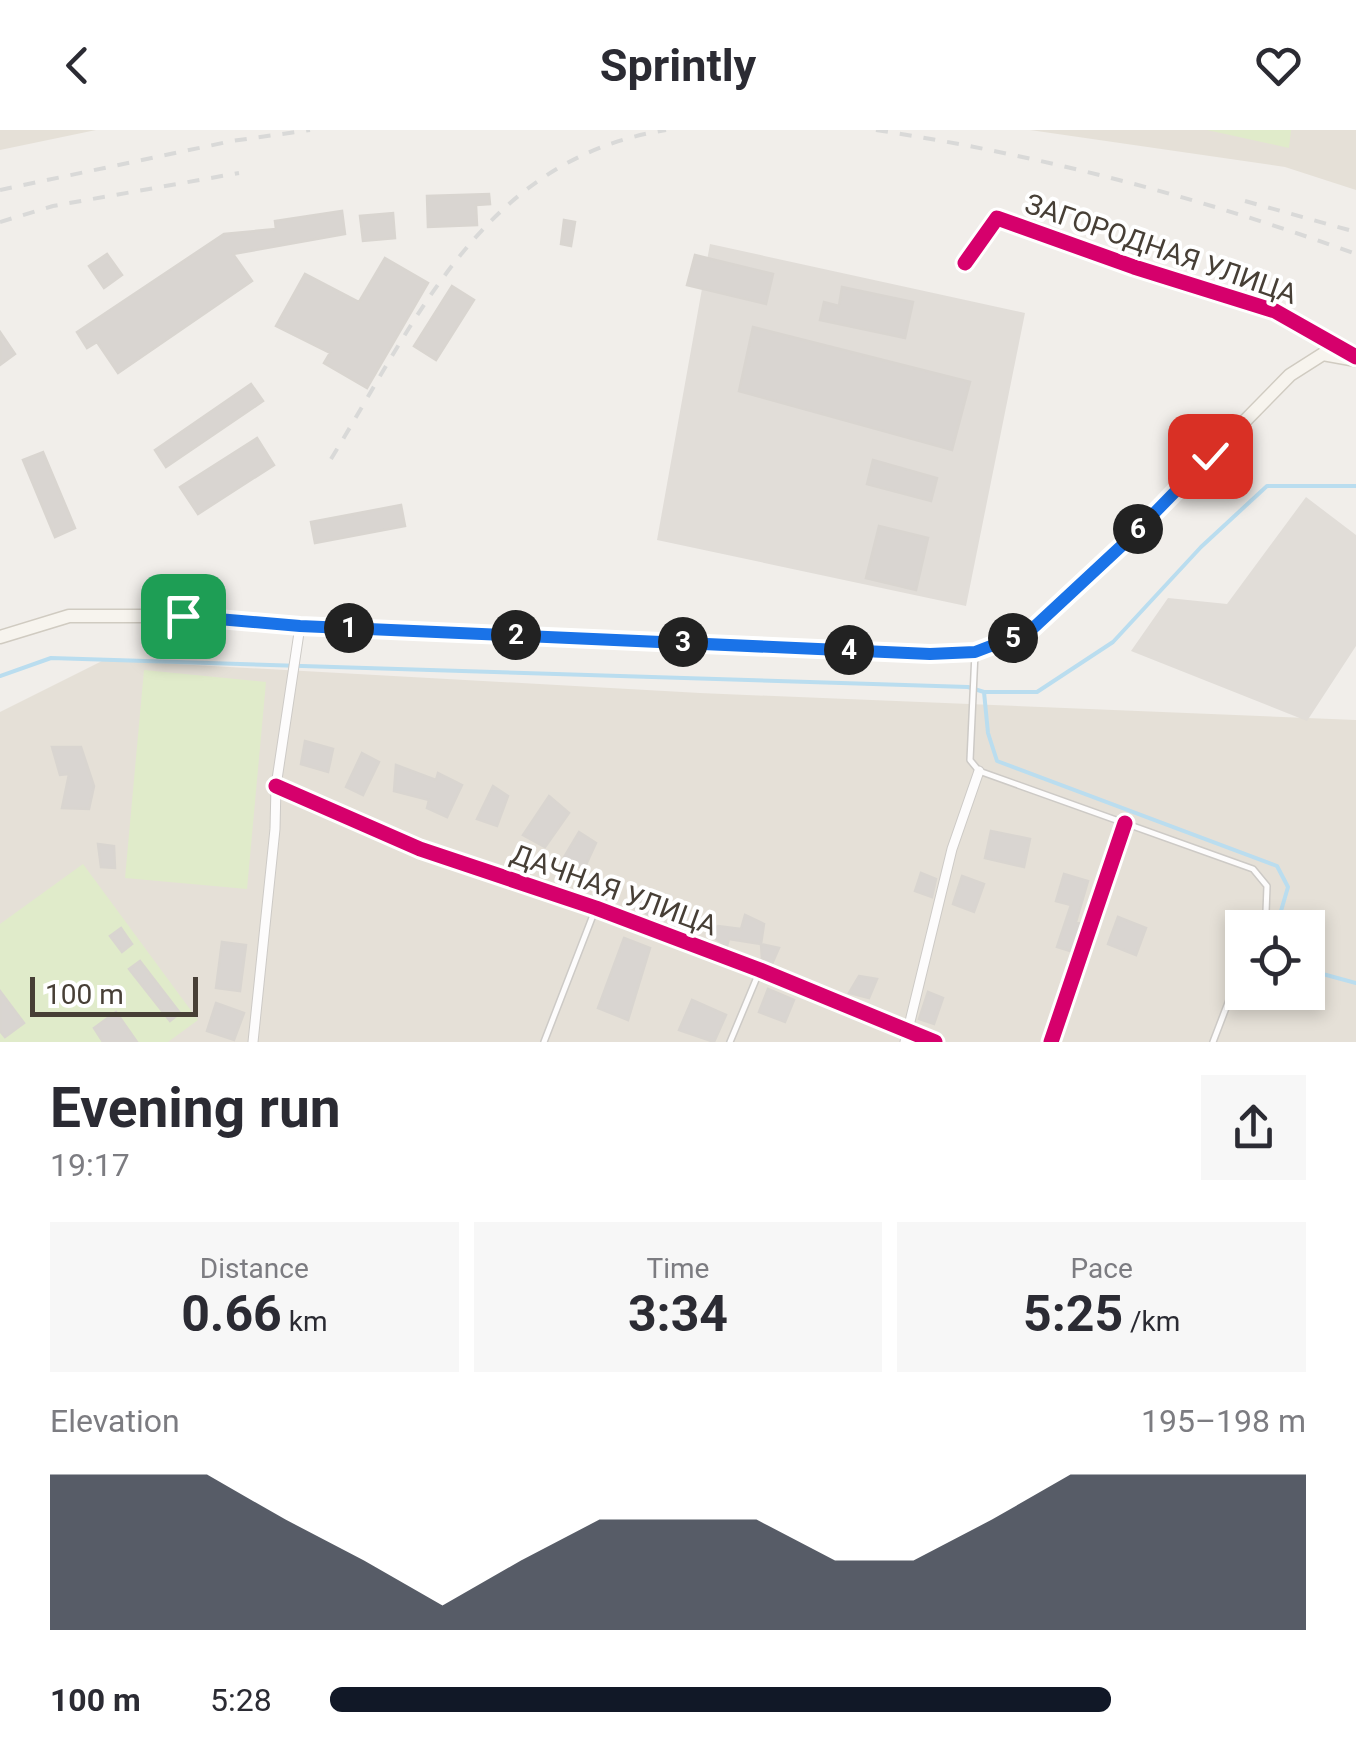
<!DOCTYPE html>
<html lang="en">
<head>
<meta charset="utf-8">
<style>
	body { margin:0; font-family:Roboto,sans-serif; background:#f7f7f7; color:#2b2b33; height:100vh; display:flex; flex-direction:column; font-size:38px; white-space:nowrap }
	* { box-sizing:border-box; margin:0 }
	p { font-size:32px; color:#7c7c81 }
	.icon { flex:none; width:55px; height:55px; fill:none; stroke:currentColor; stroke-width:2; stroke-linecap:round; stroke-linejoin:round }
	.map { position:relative; height:912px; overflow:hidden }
	.details { display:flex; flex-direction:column; background:#fff; flex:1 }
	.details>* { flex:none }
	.fabs { position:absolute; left:1225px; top:780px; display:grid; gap:20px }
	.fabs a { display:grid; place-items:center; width:100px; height:100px; border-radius:0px; background:#fff; box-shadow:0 5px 15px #0003; font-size:50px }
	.scale { position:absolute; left:30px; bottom:25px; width:168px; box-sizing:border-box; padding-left:10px; border:5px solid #473f36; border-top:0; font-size:28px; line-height:35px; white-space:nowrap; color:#473f36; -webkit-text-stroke:8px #fff; paint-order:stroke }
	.pin { position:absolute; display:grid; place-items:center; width:85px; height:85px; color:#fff; margin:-42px; border-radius:20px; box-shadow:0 5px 15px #0006 }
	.km { position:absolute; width:50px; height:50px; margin:-25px; border-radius:50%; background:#222; color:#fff; font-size:28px; line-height:50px; text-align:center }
	.round { display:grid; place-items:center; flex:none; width:105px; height:105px; border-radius:0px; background:#f7f7f7 }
	.headline { display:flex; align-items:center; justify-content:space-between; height:170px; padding:0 50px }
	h1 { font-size:55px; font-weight:700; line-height:75px }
	.metrics { display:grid; grid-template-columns:repeat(3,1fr); gap:15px; height:170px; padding:10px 50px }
	.metrics div { display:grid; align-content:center; border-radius:0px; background:#f7f7f7; text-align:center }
	.metrics b { font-size:50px; font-weight:700 }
	.metrics small { font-size:28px; font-weight:400 }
	.metrics p { font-size:28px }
	.chart { height:280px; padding:20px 50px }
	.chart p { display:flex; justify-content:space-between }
	.chart svg { width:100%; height:180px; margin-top:10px; fill:#111827; opacity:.7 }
	ul { padding:0 50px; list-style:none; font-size:32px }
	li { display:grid; grid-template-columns:160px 120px 1fr; align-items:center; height:75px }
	li i { height:25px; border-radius:12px; background:#111827 }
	header { display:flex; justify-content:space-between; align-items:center; height:130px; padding:0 50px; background:#fff; font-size:45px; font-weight:700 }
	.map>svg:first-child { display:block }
</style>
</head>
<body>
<header><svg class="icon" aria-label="back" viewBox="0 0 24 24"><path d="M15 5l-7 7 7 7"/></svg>Sprintly<svg class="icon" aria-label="heart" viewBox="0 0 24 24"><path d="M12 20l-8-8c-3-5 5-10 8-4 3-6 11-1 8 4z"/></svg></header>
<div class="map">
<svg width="1356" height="912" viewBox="0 0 1356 912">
	<rect width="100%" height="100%" fill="#f1eeea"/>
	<path fill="#e5e0d7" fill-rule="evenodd" d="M0,0H96L0,20Z
		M1030,0H1356V60L1285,37Z
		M104,530L700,563L1356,590V912H0V582ZM1242,798H1308V862H1242Z"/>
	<path fill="#e1ddd8" d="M710,114L1025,183L966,476L657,410Z
		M1306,367L1356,405V516L1307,591L1131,521L1168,468L1227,474Z"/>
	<path fill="#e0ebca" d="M1207,0H1291L1289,18Z
		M144,540L266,552L247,759L125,748Z
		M83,734L198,890L168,912H0V794Z"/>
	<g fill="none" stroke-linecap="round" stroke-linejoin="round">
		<path stroke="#baddef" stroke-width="4" d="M0,546L51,528L968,557L984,562H1037L1113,512L1201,417L1267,356H1356
			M984,562L988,603L997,631L1277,736L1288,757L1276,798
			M1308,840L1356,853"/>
	</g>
	<path fill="#d9d5d1" stroke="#d9d5d0" stroke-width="2.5" d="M489,64L490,74L476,75L477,95L428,97L427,66Z
		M342,81L345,104L233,124L252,151L118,243L97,212L87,218L77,202L224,104L276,99L275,91Z
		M393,83L395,108L363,111L360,86Z
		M564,90L575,92L571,116L561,114Z
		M107,124L122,145L104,158L89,136Z
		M695,125L773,144L766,174L687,155Z
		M385,128L428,153L367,258L324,233L330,223L276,196L305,144L359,172Z
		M452,156L474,170L436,230L414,216Z
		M842,157L913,172L905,208L820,190L824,172L839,176Z
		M753,197L970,252L952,320L739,261Z
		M0,202L15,224L0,235Z
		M251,254L263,271L166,337L155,320Z
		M257,308L274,335L198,384L180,357Z
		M43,322L75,398L55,407L23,330Z
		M873,330L937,348L931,371L867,354Z
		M401,375L405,396L315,413L311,392Z
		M879,396L928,408L916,460L866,448Z
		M305,611L333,619L328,642L301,634Z
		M52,617H81L94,656L89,679L62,678L69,644L60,645Z
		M362,623L379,632L363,665L346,657Z
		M396,635L436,650L438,643L462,655L447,687L427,678L429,670L394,661Z
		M493,656L508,666L497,696L477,689Z
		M549,666L569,683L545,717L523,705Z
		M991,701L1030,709L1024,737L985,728Z
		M579,702L596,713L584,739L563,729Z
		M98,714L114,716L115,738L101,737Z
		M921,743L936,749L932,767L915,761Z
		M1064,744L1088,751L1076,792L1082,794L1073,822L1057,817L1071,775L1056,771Z
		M962,746L984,754L974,782L953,774Z
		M642,764H658L652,786L634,778Z
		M745,785L764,794L761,814L729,809L727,816L707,803L718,796L741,799Z
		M1118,787L1146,798L1136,825L1108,814Z
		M121,798L132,814L122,822L110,806Z
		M624,808L650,818L628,890L598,878Z
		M222,812L246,815L240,861L216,858Z
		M761,814L779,818L772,834L762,828Z
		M140,831L180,883L170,891L129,839Z
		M859,846L877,849L869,868L849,863Z
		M768,859L794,870L785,892L759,882Z
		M0,861L24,893L5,907L0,901Z
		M928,862L943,868L934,894L919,889Z
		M692,870L726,885L714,912L679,900Z
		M216,873L244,883L234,910L207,901Z
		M116,882L137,912H103L94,898Z"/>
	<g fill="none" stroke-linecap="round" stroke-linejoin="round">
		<g stroke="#cdcac6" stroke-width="8">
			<path id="service" d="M975,523L970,630L979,641L1253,739L1267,756L1266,782L1259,798
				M544,912L595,780
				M730,912L760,840
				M1213,912L1242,836"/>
		</g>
		<g stroke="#cdcac6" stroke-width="11">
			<path id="minor" d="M965,133L997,88L1134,137L1275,181L1354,226
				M276,656L420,719L596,778L760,840L935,912
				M253,912L275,699L276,656L300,496
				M905,912L952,719L979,641
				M1051,912L1125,693"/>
		</g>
		<g stroke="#d0cbc1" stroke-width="15">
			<path id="secondary" d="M0,507L69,486H183L300,496L930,524L975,522L1030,501L1130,408L1290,245L1323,224L1356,230"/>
		</g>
		<use href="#service" stroke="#fdfcfc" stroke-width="5"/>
		<use href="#minor" stroke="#fdfcfc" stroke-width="9"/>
		<use href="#secondary" stroke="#f7f4ee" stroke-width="12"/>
		<path stroke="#d9d9d8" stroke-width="4" stroke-dasharray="12 12" stroke-linecap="butt" d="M876,0C1041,25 1199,67 1356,124
			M0,60L232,11L310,0
			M1245,71L1356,102
			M0,92L53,76L239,43
			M331,329C418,187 484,29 666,0"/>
		<g stroke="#fff" stroke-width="21">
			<path id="cycleway" d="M965,133L997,88L1134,137L1275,181L1356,227
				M276,656L420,719L596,778L760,840L935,912
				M1051,912L1125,693"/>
		</g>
		<use href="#cycleway" stroke="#d6006c" stroke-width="15"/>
	</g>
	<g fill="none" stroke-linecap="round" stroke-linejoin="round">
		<g stroke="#fff" stroke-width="20">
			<path id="route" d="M183,486L300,496L930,524L975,522L1030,501L1130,408L1210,326"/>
		</g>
		<use href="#route" stroke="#1a73e8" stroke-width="12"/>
	</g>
	<g text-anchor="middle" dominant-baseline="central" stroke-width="8" stroke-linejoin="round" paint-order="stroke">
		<g font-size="28" fill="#473f36" stroke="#fff">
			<text transform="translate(1161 119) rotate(19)">ЗАГОРОДНАЯ УЛИЦА</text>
			<text transform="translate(614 760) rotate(20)">ДАЧНАЯ УЛИЦА</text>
		</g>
	</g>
</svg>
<div class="fabs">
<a><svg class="icon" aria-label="locate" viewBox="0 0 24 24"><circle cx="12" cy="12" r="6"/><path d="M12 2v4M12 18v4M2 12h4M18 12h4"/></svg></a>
</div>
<div class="scale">100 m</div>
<div class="pin" style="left:183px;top:486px;background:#1e9e55"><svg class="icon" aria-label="arrive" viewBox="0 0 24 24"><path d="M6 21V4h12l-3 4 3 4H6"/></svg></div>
<div class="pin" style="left:1210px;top:326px;background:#d93025"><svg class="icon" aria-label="check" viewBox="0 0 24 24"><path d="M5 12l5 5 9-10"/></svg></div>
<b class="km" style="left:349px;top:498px">1</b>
<b class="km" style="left:516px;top:505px">2</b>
<b class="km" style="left:683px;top:512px">3</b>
<b class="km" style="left:849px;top:520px">4</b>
<b class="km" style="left:1013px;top:508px">5</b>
<b class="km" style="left:1138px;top:399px">6</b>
</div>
<section class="details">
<div class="headline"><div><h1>Evening run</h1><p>19:17</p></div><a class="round"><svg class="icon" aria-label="share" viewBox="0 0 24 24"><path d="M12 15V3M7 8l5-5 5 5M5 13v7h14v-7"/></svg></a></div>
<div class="metrics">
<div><p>Distance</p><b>0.66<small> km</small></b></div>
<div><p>Time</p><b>3:34</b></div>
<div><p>Pace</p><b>5:25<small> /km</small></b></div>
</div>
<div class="chart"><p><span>Elevation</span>195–198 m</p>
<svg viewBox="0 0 160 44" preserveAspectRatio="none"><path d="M0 44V6L10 6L20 6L30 17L40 27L50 38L60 27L70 17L80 17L90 17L100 27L110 27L120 17L130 6L140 6L150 6L160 6V44z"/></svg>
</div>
<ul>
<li><b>100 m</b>5:28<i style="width:80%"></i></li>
</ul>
</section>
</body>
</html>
